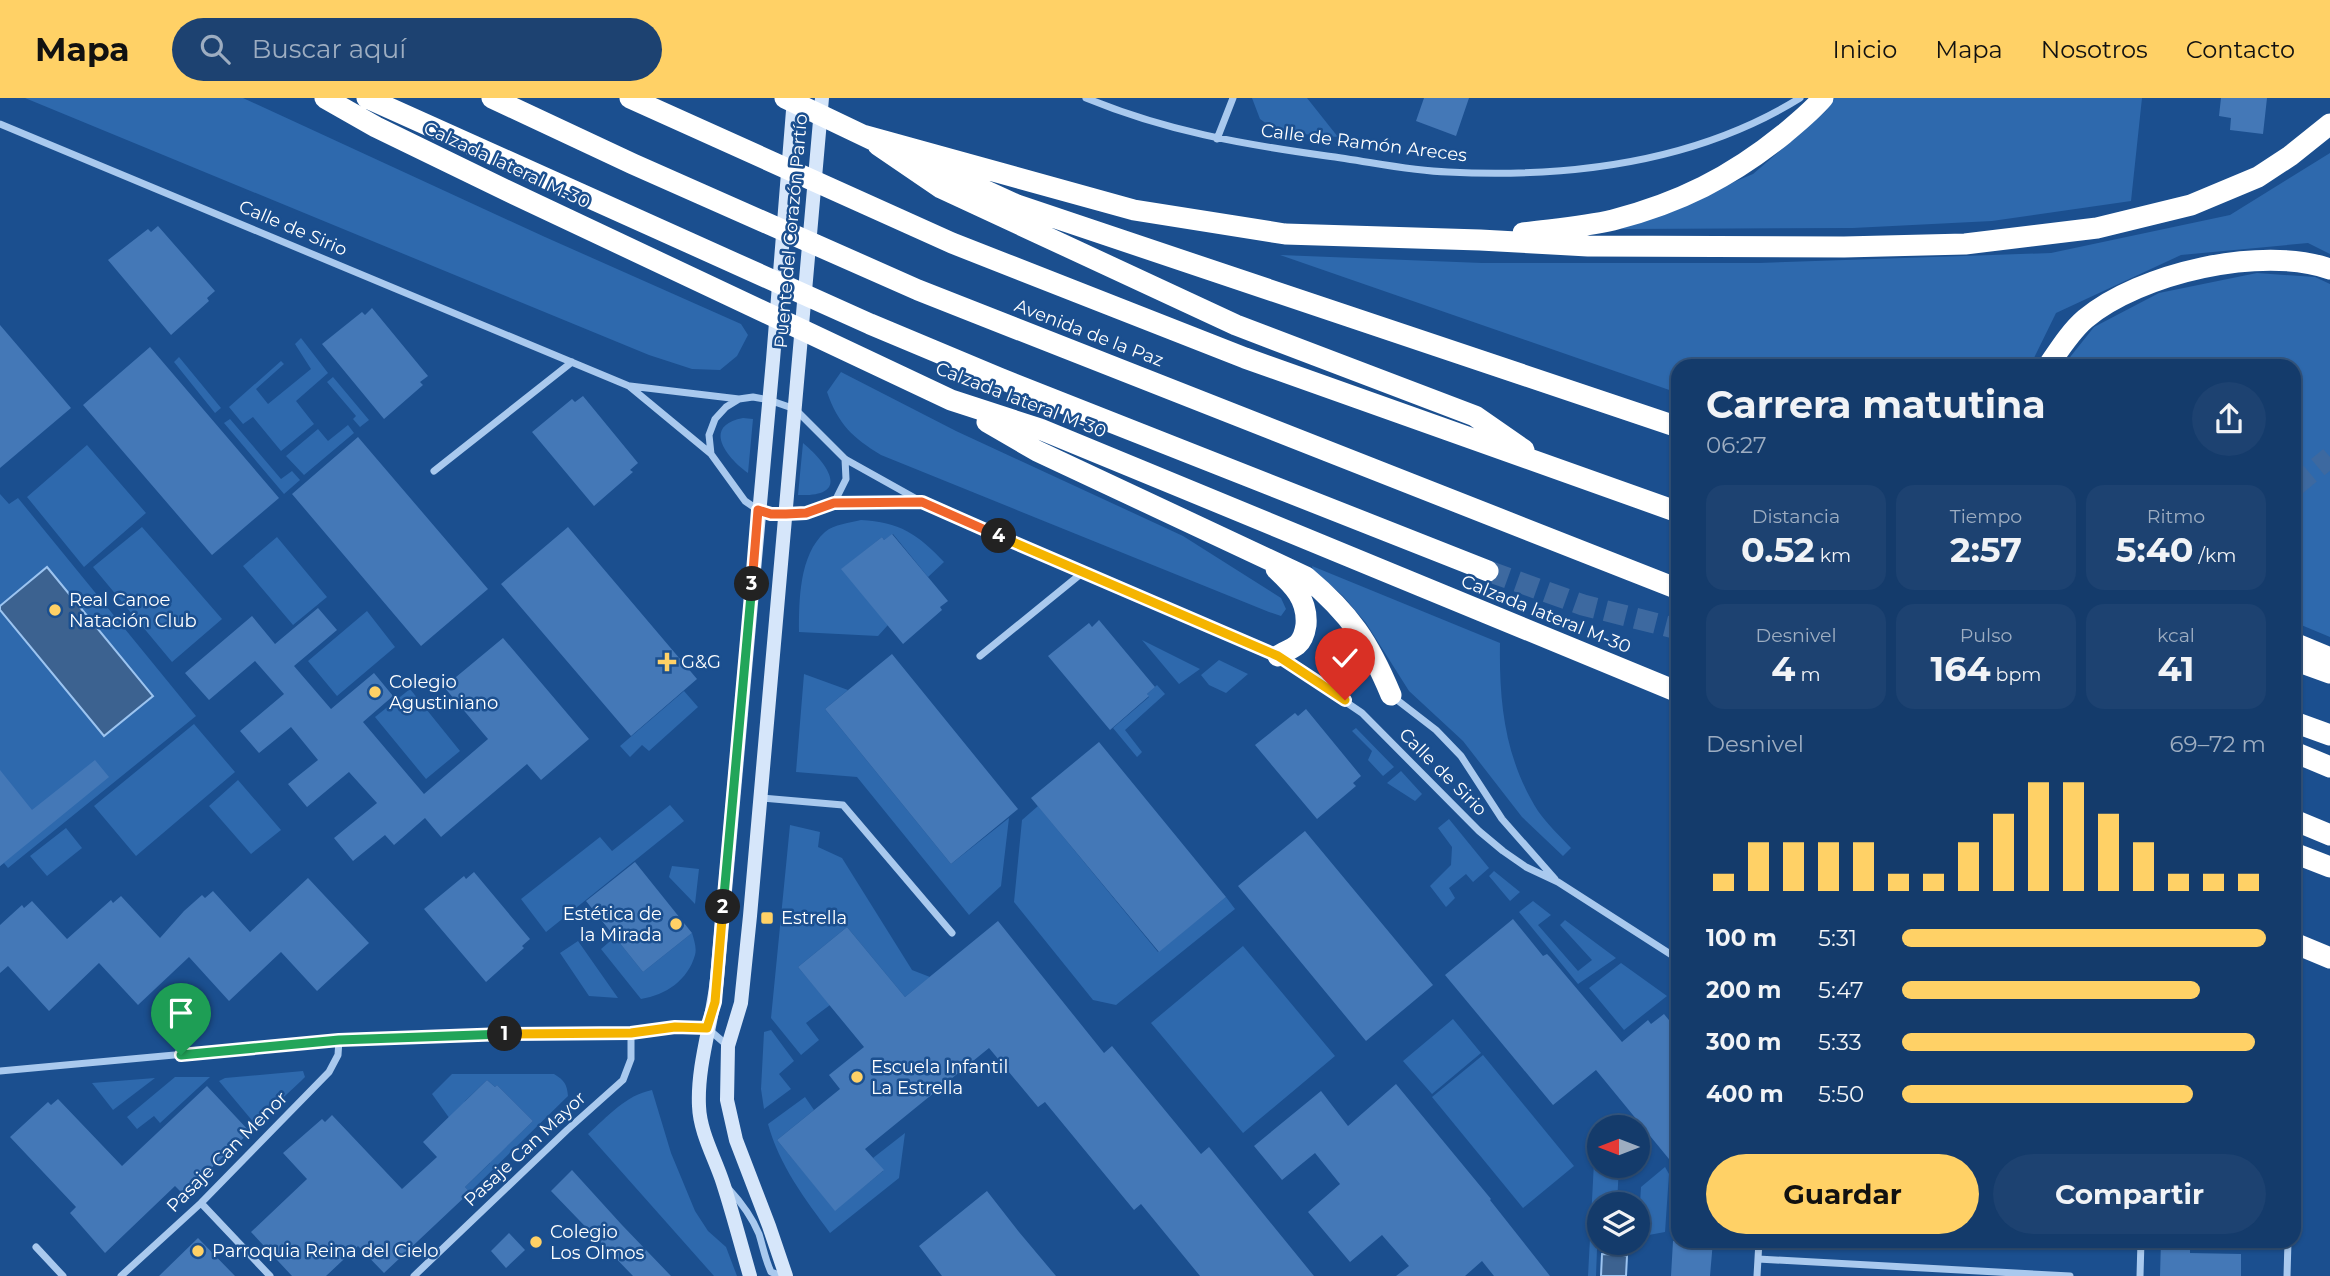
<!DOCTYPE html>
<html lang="es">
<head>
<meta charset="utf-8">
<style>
	body { margin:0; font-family:Montserrat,sans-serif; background:#1d4271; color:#f1f3f6; height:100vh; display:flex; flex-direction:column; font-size:26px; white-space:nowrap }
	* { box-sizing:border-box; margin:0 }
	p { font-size:23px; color:#9dadc1 }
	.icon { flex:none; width:38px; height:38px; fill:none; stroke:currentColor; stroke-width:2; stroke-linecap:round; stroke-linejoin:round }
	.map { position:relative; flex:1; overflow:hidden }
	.drawer { position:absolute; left:1671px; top:261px; width:630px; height:889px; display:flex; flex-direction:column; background:#143b6b; border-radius:21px; box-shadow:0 2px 5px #0004,0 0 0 2px #33557e }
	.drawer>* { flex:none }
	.needle { width:46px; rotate:270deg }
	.tools { position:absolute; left:1587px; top:1017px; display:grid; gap:14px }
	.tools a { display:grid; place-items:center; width:63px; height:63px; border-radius:50%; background:#143b6b; box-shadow:0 2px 5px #0004,0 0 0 2px #33557e; font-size:35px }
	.pin { position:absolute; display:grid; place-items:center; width:60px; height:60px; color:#fff; margin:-72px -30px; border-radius:50% 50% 50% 0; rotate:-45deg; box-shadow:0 0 7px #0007 }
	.pin .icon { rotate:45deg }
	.km { position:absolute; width:35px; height:35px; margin:-18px; border-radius:50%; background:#222; color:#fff; font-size:19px; line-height:35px; text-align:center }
	.round { display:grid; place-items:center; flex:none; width:74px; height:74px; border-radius:37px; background:#1d4271 }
	.headline { display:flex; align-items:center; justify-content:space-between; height:119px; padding:0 35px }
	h1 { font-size:38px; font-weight:700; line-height:52px }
	.stats { display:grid; grid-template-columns:repeat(3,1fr); gap:10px; height:119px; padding:7px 35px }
	.stats div { display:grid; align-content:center; border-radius:18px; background:#1d4271; text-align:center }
	.stats b { font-size:35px; font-weight:700 }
	.stats small { font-size:19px; font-weight:400 }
	.stats p { font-size:19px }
	.chart { height:196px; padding:14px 35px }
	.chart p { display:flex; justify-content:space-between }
	.chart svg { width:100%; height:126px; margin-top:7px; stroke:#ffd166; stroke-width:6 }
	.action { display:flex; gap:14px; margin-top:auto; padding:14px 35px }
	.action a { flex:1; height:80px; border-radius:42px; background:#ffd166; color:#111; font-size:28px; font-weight:700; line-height:80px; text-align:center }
	.action a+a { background:#1d4271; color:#f1f3f6 }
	ul { padding:0 35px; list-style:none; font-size:23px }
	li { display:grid; grid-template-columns:112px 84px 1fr; align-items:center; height:52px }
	li i { height:18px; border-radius:9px; background:#ffd166 }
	header { display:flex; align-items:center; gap:42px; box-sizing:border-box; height:98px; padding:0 35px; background:#ffd166; color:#111 }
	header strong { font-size:33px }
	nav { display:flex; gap:38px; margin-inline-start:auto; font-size:24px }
	.search { width:490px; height:63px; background:#1d4271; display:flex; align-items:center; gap:18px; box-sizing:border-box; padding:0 24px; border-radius:38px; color:#9dadc1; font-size:26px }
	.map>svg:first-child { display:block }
</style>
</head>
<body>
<header>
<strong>Mapa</strong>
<div class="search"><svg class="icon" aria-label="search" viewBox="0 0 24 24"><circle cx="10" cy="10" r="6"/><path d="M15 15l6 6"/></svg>Buscar aquí</div>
<nav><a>Inicio</a><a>Mapa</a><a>Nosotros</a><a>Contacto</a></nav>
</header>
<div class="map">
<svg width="2330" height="1178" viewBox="0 0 2330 1178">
	<rect width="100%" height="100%" fill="#1b4f8f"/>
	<path fill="#2e69ad" d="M25,0H243L545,139L741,226L748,237L737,258L720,272L692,271L649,257Z
		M1252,0H1307L1338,39L1278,34L1260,21Z
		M1833,0H2142L2131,103L1992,123L1853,130L1621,131L1753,76L1826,13Z
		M2330,55V156L2308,145L2181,157L2056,215L2030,268H1678V295L1280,157L1482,165H1759L2051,155L2230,117Z
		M2257,175L2315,179L2330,186V539L2294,524V268H2063L2094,229L2159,195Z
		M301,240L328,275L296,303L314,326L281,353L253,319L243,326L229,309L281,263L284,266L256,291L268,306L311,271L295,246Z
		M179,259L221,310L215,315L174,264Z
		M841,274L956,333L1183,438L1281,500L1286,511L1281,518L1269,514L881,357C853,340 838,326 827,294Z
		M333,279L369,322L360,329L353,321L356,318L327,284Z
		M743,320L753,321L748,375C727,360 701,328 743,320Z
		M230,321L281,381L292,373L300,382L284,396L224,325Z
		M348,327L354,335L304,377L286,358L318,331L328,343Z
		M803,345C828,366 852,399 798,397Z
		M87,347L146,415L84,469L27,399Z
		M0,396L9,406L18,400L196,618L8,770L4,765L0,768Z
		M861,422C899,424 918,436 944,464L928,479L893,436L884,442L882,439L842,471L888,527L878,538L799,534C799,503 799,457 825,434C834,426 850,425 861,422Z
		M142,429L222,521L172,564L93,469Z
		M277,439L327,499L293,527L243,468Z
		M1312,468L1500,545C1499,605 1505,661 1538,713C1547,726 1560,738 1571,750L1563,758L1522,719L1463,643L1409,593L1366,525L1343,498L1313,472Z
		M367,513L395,549L337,598L308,563Z
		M1142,542L1200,571L1179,586Z
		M1219,562L1248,576L1226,595L1209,587L1201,577Z
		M804,576L848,592L825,611L951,766L1009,720L1001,788L969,817L857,679L796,674Z
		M1157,587L1165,596L1125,632L1142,654L1137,659L1113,630L1149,599L1147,596Z
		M410,591L460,653L426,681L375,619Z
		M684,593L698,609L649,653L642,647L630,659L620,648Z
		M194,626L235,674L136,758L94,708Z
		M1356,630L1394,669L1383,678L1368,662L1372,653L1352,633Z
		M1401,673L1422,696L1415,703L1387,685Z
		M238,682L281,732L251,756L209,708Z
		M670,707L684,723L546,834L521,801L600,739L612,753Z
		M1038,708L1158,854L1226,799L1235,811L1116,907L1093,902L1014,804L1022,722Z
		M1449,721L1489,770L1473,784L1466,776L1449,790L1455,800L1446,809L1430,788L1451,767L1452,749L1438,730Z
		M790,727L820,734L818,749L842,760L912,872L930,879L905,899L847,829L798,869L830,907L806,925L819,942L801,957L771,920Z
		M66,730L82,750L47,778L30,758Z
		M672,768L699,771L695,806L669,779Z
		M1494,773L1520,794L1510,803L1489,778Z
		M1533,803L1551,817L1538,827L1578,873L1592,862L1560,827L1565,822L1616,860L1578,886L1519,814Z
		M692,835C694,842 697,850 695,857C688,882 666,897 641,901L601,851L615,839L643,874Z
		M578,843L618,900L589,898L560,855Z
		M1243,848L1335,958L1243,1035L1151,925Z
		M1621,865L1667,898L1624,932L1589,890Z
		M1453,921L1481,955L1432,996L1403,963Z
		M771,932L794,963L779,976L791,991L764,1011L761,991L764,934Z
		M1483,957L1574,1068L1523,1110L1432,999Z
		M303,973L305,979L301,983L255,1026L219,983L225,980Z
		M452,976H554C564,982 567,986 568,998L470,1094L465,1089L490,1065L478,1053L507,1048L533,1023L497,987L495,989L487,982L465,1003L455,1028L432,996Z
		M175,979H210L160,1025L154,1018L137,1031L127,1019Z
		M155,980L113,1012L92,985Z
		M652,992L671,1055L695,1113L708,1133L726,1149L737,1178H714L588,1036C607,1019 626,997 652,992Z
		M805,999L814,1012L777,1042L835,1112L883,1073L873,1060L905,1035L899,1080L830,1135C805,1101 779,1067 768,1026Z
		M1599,1060L1600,1068H1619L1617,1106H1600V1144L1608,1145L1607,1152L1597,1151L1596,1178H1588L1594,1064Z
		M1665,1069L1669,1076L1665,1134L1638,1139L1641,1089Z"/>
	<path fill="#3c6290" stroke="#9cc4f0" stroke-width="2" d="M47,469L153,598L104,638L0,512V508Z
		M1613,1145H1628L1622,1153V1157L1627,1158L1626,1178H1601L1602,1156L1618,1157L1619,1152Z"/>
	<path fill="#4478b7" d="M1424,0H1469L1456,38L1416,23Z
		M2221,0H2267L2263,36L2230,32L2231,20L2219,18Z
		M158,128L215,193L207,200L209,203L171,237L108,162L148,131L151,134Z
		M372,210L428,278L420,284L423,287L384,321L322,246L362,214L365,217Z
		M0,227L71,310L0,370Z
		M150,249L279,400L212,457L83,307Z
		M583,298L638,365L630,372L633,374L594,408L532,334L572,301L575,304Z
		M358,339L488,491L421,548L292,396Z
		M568,429L697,581L631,638L501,486Z
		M892,436L948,503L940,509L942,512L903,546L841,471L882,439L884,442Z
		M318,510L337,532L294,568L331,611L374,575L393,598L363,624L424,696L488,641L444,589L503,540L589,641L541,682L527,666L441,739L425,720L394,747L385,737L353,763L334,740L377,705L349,674L307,709L288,686L318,662L291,629L259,655L240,633L284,596L255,563L209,602L185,575L252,518L275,546Z
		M1099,522L1155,589L1147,596L1149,598L1110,632L1048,558L1089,525L1092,529Z
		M892,556L1018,711L951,766L825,611Z
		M1306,611L1361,678L1353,685L1356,688L1317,721L1255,647L1295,615L1298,618Z
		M1099,644L1226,799L1159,854L1031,700Z
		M95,662L109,679L0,768V672L32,712Z
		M1305,733L1433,887L1366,943L1238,788Z
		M635,764L692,835L643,874L586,803Z
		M474,774L530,841L522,848L524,850L486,884L424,811L464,778L466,781Z
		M308,780L369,845L317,893L281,854L229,903L189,859L138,907L99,865L49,913L8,868L0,875V827L22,807L24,810L32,803L67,841L111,802L113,805L121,798L160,840L184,813L202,797L205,800L213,793L250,834Z
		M1513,821L1543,858L1547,856L1550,859L1622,944L1648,922L1651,926L1664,916L1678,933V1072L1596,972L1553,1007L1445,877Z
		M998,823L1104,955L1112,948L1201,1056L1209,1049L1314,1178H1200L1141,1106L1134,1112L1045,1004L1038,1009L989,950L865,1051L884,1072L835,1113L777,1042L840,991L829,977L864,949L798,869L847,829L905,899Z
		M487,982L495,989L497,987L533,1023L465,1089L470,1094L384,1175L358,1148L326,1178H292L251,1134L307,1081L283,1055L322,1021L325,1024L332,1017L402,1091L437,1059L423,1044Z
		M1396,986L1491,1101L1490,1102L1550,1178H1494L1482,1163L1465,1178H1396L1409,1168L1382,1137L1350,1164L1308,1114L1340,1086L1315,1055L1282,1082L1254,1048L1321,993L1348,1028Z
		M207,988L250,1034L183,1096L175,1088L105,1155L70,1115L76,1109L10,1039L48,1004L51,1007L58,1001L122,1068Z
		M572,1072L622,1127L671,1178H633L551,1093Z
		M987,1093L1019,1134L1056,1178H942L919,1148Z
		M509,1135L525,1152L506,1170L491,1153Z
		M198,1140L235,1178H159Z
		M1673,1143H1713L1710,1178H1671Z
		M2161,1143H2190V1155L2241,1156V1178H2160Z"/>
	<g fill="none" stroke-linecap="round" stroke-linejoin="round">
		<path stroke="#3d69a0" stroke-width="21" stroke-dasharray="21 10" stroke-linecap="butt" d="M2294,389L2330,359
			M1488,473L1583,507L1678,531"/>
		<path stroke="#a9c9ee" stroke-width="7" d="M1086,0C1166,33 1241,46 1327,58C1367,63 1408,73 1448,74C1569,80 1695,65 1800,0
			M0,26L629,288L710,355
			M1217,41L1233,0
			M630,288L739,301
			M434,373L572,264
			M922,404L834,405L806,415L786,416H771L758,412L745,403L711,356L709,337L715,321L726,309L739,301L753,299L769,302L795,311L845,361L922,404L1278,558L1362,615L1479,733L1503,753L1526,769L1558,784L1678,861
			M834,405L846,381L845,361
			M980,558L1082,475
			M1392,598L1436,632L1461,658L1502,721L1555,781
			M761,700L843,707L952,835
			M0,973L339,942L563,934L631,935L675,929L707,930L728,948
			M728,1090C740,1103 752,1119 759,1136C763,1149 765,1161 771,1174L782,1178
			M201,1105L270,1178
			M36,1149L63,1178
			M1758,1161L2070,1178
			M121,1178L201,1105L329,974L338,957L339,942
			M414,1178L567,1032L623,982L631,961V935
			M1757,1178L1759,1143
			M2140,1178L2141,1143
			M2287,1178L2288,1143"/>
		<path stroke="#d6e6fa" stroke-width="14" d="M750,1178C741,1147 733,1116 723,1085C715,1060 700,1035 699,1008C697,966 713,922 717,881L773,262L794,0
			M786,1178L769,1128L736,1042L727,1002L728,948L741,905L750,818L822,0"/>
		<path stroke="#fff" stroke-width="21" d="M325,0L376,29L514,96L951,302L1040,331L1678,594
			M367,0L870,226L999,280L1488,473
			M492,0L633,66L918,192L1678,491
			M630,0L952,145L1245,260L1678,414
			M785,0L875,43
			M863,37L1134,112L1285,136L1480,142L1588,148L1844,149L1965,146L2097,130L2191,107L2258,79L2290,58L2330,26
			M878,47L941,90L1236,227L1475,318L1524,352
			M923,64L1017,107L1678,329
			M1523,135C1553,131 1584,129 1613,122C1679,105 1731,79 1784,36C1797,25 1811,14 1823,0
			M2048,268C2059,252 2070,234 2085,221C2140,175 2262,147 2330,171
			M987,324L1037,353L1306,479C1350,516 1369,544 1391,597
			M1276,471C1293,487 1308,501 1306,527C1305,534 1303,542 1297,547C1292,551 1284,554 1278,558
			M2294,545L2330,560
			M2294,562L2330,575
			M2294,624L2330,637
			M2294,654L2330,669
			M2294,722L2330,737
			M2294,755L2330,769
			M2294,845L2330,860"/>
	</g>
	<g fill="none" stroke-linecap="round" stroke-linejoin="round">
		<g stroke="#fff" stroke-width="14">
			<path id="split-1" d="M181,957L339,942L505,936"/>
		</g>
		<g stroke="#fff" stroke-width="14">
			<path id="split-2" d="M505,936L631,935L675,929L707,930L715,904L723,809"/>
		</g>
		<g stroke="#fff" stroke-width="14">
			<path id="split-3" d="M723,809L752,486"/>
		</g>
		<g stroke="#fff" stroke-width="14">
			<path id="split-4" d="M752,486L758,412L771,416H786L806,415L834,405L922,404L999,438"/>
		</g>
		<g stroke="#fff" stroke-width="14">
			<path id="split-5" d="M999,438L1278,558L1345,602"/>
		</g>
		<use href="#split-1" stroke="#22a559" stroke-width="9"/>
		<use href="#split-2" stroke="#f5b400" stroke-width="9"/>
		<use href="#split-3" stroke="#22a559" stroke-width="9"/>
		<use href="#split-4" stroke="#f0652b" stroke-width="9"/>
		<use href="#split-5" stroke="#f5b400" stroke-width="9"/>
	</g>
	<g fill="#ffd166" stroke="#1b4f8f" stroke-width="2.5">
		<circle cx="55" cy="512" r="7"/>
		<path d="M663.5 553.5h7v7h7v7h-7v7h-7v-7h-7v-7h7z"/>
		<circle cx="375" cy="594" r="7"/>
		<rect x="760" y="813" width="14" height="14" rx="3.5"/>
		<circle cx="676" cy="826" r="7"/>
		<circle cx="857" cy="979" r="7"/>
		<circle cx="536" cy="1144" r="7"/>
		<circle cx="198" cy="1153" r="7"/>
	</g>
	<g text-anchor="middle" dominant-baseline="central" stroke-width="5" stroke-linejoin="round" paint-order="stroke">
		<g font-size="18" fill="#fff" stroke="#1b4f8f">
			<text transform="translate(1364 45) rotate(7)">Calle de Ramón Areces</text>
			<text transform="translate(507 67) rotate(25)">Calzada lateral M-30</text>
			<text transform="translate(293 130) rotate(23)">Calle de Sirio</text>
			<text transform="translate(791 133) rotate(-85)">Puente del Corazón Partío</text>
			<text transform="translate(1089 235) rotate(21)">Avenida de la Paz</text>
			<text transform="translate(1021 302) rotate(21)">Calzada lateral M-30</text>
			<text transform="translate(1546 516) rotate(22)">Calzada lateral M-30</text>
			<text transform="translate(1443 674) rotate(45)">Calle de Sirio</text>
			<text transform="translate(525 1051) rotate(-43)">Pasaje Can Mayor</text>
			<text transform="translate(227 1054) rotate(-45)">Pasaje Can Menor</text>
		</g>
		<g font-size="18" fill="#fff" stroke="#1b4f8f" text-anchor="start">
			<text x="69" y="502">Real Canoe<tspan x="69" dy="21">Natación Club</tspan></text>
			<text x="681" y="564">G&amp;G</text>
			<text x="389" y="584">Colegio<tspan x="389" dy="21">Agustiniano</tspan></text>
			<text x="662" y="816" text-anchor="end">Estética de<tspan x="662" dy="21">la Mirada</tspan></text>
			<text x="781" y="820">Estrella</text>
			<text x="871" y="969">Escuela Infantil<tspan x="871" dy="21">La Estrella</tspan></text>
			<text x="550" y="1134">Colegio<tspan x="550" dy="21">Los Olmos</tspan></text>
			<text x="212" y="1153">Parroquia Reina del Cielo</text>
		</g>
	</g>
</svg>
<div class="tools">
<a><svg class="needle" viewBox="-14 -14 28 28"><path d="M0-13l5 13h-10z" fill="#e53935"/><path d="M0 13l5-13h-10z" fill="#9dadc1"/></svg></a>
<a><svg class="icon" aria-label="layers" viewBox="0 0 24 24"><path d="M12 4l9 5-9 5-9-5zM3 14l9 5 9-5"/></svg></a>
</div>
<div class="pin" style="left:181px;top:957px;background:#1e9e55"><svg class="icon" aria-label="arrive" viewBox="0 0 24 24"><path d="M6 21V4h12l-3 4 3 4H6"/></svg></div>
<div class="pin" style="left:1345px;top:602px;background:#d93025"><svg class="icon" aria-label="check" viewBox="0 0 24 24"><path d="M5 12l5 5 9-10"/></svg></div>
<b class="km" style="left:505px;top:936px">1</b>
<b class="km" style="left:723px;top:809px">2</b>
<b class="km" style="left:752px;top:486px">3</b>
<b class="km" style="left:999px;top:438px">4</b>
<section class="drawer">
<div class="headline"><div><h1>Carrera matutina</h1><p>06:27</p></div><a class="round"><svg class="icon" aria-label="share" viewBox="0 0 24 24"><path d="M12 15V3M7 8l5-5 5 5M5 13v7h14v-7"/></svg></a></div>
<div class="stats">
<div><p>Distancia</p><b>0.52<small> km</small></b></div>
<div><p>Tiempo</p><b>2:57</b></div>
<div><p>Ritmo</p><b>5:40<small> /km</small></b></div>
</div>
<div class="stats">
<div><p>Desnivel</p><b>4<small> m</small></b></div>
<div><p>Pulso</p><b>164<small> bpm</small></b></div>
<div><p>kcal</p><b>41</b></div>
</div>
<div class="chart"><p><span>Desnivel</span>69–72 m</p>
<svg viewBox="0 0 160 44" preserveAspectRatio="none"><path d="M5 44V38M15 44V27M25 44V27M35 44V27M45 44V27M55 44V38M65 44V38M75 44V27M85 44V17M95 44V6M105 44V6M115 44V17M125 44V27M135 44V38M145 44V38M155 44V38"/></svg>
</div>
<ul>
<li><b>100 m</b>5:31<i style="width:100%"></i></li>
<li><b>200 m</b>5:47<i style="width:82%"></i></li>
<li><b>300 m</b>5:33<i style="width:97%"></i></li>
<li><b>400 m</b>5:50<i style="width:80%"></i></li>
</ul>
<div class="action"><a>Guardar</a><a>Compartir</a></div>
</section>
</div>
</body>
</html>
